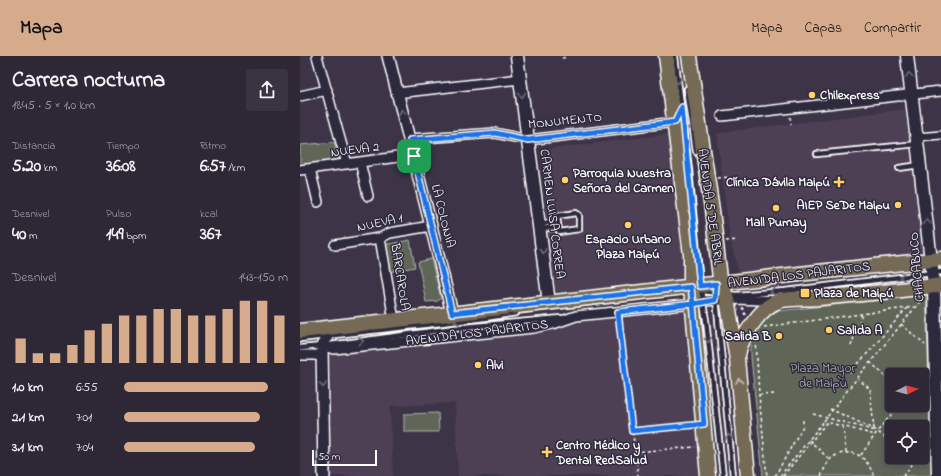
<!DOCTYPE html>
<html lang="es">
<head>
<meta charset="utf-8">
<style>
	body { margin:0; font-family:"Indie Flower",sans-serif; background:#3a3342; color:#f1f3f6; height:100vh; display:flex; flex-direction:column; font-size:15px; white-space:nowrap }
	* { box-sizing:border-box; margin:0 }
	p { font-size:13px; color:#a7a5ad }
	.icon { flex:none; width:22px; height:22px; fill:none; stroke:currentColor; stroke-width:2; stroke-linecap:round; stroke-linejoin:round }
	.map { position:relative; flex:1; overflow:hidden }
	.side { display:flex; flex-direction:column; background:#2e2736; width:300px }
	.side>* { flex:none }
	.needle { width:26px; rotate:84deg }
	.tools { position:absolute; left:585px; top:312px; display:grid; gap:8px }
	.tools a { display:grid; place-items:center; width:44px; height:44px; border-radius:4px; background:#2e2736; box-shadow:0 2px 10px #0003,0 0 0 1px #494451; font-size:20px }
	.scale { position:absolute; left:12px; bottom:10px; width:65px; box-sizing:border-box; padding-left:4px; border:2px solid #fff; border-top:0; font-size:11px; line-height:14px; white-space:nowrap; color:#fff; -webkit-text-stroke:3px #2f2a3d; paint-order:stroke }
	.pin { position:absolute; display:grid; place-items:center; width:34px; height:34px; color:#fff; margin:-17px; border-radius:8px; box-shadow:0 2px 6px #0006 }
	.round { display:grid; place-items:center; flex:none; width:42px; height:42px; border-radius:4px; background:#3a3342 }
	.overview { display:flex; align-items:center; justify-content:space-between; height:68px; padding:0 12px }
	h1 { font-size:22px; font-weight:700; line-height:30px }
	.figures { display:grid; grid-template-columns:repeat(3,1fr); gap:6px; height:68px; padding:4px 12px }
	.figures div { display:grid; align-content:center }
	.figures b { font-size:17px; font-weight:700 }
	.figures small { font-size:11px; font-weight:400 }
	.figures p { font-size:11px }
	.chart { height:112px; padding:8px 12px }
	.chart p { display:flex; justify-content:space-between }
	.chart svg { width:100%; height:72px; margin-top:4px; stroke:#d6ab8b; stroke-width:6 }
	ul { padding:0 12px; list-style:none; font-size:13px }
	li { display:grid; grid-template-columns:64px 48px 1fr; align-items:center; height:30px }
	li i { height:10px; border-radius:5px; background:#d6ab8b }
	header { display:flex; align-items:center; gap:24px; box-sizing:border-box; height:56px; padding:0 20px; background:#d6ab8b; color:#111 }
	header strong { font-size:19px }
	nav { display:flex; gap:22px; margin-inline-start:auto; font-size:14px }
	main { display:flex; flex:1; min-height:0 }
	.map>svg:first-child { display:block }
</style>
</head>
<body>
<header>
<strong>Mapa</strong>
<nav><a>Mapa</a><a>Capas</a><a>Compartir</a></nav>
</header>
<main>
<section class="side">
<div class="overview"><div><h1>Carrera nocturna</h1><p>18:45 · 5 × 1.0 km</p></div><a class="round"><svg class="icon" aria-label="share" viewBox="0 0 24 24"><path d="M12 15V3M7 8l5-5 5 5M5 13v7h14v-7"/></svg></a></div>
<div class="figures">
<div><p>Distancia</p><b>5.20<small> km</small></b></div>
<div><p>Tiempo</p><b>36:08</b></div>
<div><p>Ritmo</p><b>6:57<small> /km</small></b></div>
</div>
<div class="figures">
<div><p>Desnivel</p><b>40<small> m</small></b></div>
<div><p>Pulso</p><b>149<small> bpm</small></b></div>
<div><p>kcal</p><b>367</b></div>
</div>
<div class="chart"><p><span>Desnivel</span>143–150 m</p>
<svg viewBox="0 0 160 44" preserveAspectRatio="none"><path d="M5 44V29M15 44V38M25 44V38M35 44V33M45 44V24M55 44V20M65 44V15M75 44V15M85 44V11M95 44V11M105 44V15M115 44V15M125 44V11M135 44V6M145 44V6M155 44V15"/></svg>
</div>
<ul>
<li><b>1.0 km</b>6:55<i style="width:88%"></i></li>
<li><b>2.1 km</b>7:01<i style="width:83%"></i></li>
<li><b>3.1 km</b>7:04<i style="width:80%"></i></li>
</ul>
</section>
<div class="map">
<svg width="641" height="420" viewBox="0 0 641 420">
	<rect width="100%" height="100%" fill="#3d3448"/>
	<filter id="ink" filterUnits="userSpaceOnUse"><feTurbulence type="fractalNoise" baseFrequency=".025" numOctaves="2"/><feDisplacementMap in="SourceGraphic" scale="8" xChannelSelector="R" yChannelSelector="G"/><feConvolveMatrix kernelMatrix="1 2 1 2 8 2 1 2 1" color-interpolation-filters="sRGB"/></filter>
	<g filter="url(#ink)">
		<path fill="#4d4055" d="M605,53L624,200L438,216L430,182L417,77Z
			M370,78L385,225L253,237L241,94Z
			M388,253L405,420H158L155,347L90,350L93,420H30L28,328H31L29,297L196,279L233,276L275,267Z"/>
		<path fill="#5f6659" stroke="#afb2ac" fill-rule="evenodd" d="M34,86L40,106L0,111V89Z
			M110,184L115,211L88,216L83,189Z
			M131,203L141,242L138,245L126,246L118,206Z
			M626,239L632,420H463L451,301V280L469,256ZM592,319H622V349H592ZM592,371H622V401H592Z
			M138,357L139,376H104V358Z"/>
		<g fill="none" stroke-linecap="round" stroke-linejoin="round">
			<g stroke="#fff" stroke-width="8">
				<path id="service" d="M375,0L389,114L400,230L406,264L423,420
					M387,33L396,95
					M517,98L617,88
					M599,112L620,109
					M276,157L279,159V173L259,176L257,160Z
					M239,168L257,166
					M241,173L257,171
					M402,235L436,239L485,235L641,216
					M416,243L433,420
					M0,283L185,262L216,257
					M30,289L155,272L261,262
					M0,292L22,290"/>
			</g>
			<g stroke="#fff" stroke-width="10">
				<path id="pedestrian" d="M617,81L641,79"/>
			</g>
			<g stroke="#fff" stroke-width="12">
				<path id="minor" d="M17,0L47,108
					M97,37L220,23
					M0,40L27,34
					M422,60L641,35
					M109,83L195,77L228,84L375,66
					M60,106L68,140
					M10,113L18,146
					M0,114L113,99
					M80,182L94,264
					M35,189L80,182L90,177L131,170
					M22,290L34,293L234,272L253,268L276,260L384,249L404,245L438,243L478,245
					M0,299H14L22,300"/>
			</g>
			<g stroke="#fff" stroke-width="14">
				<path id="tertiary" d="M88,0L131,170L152,257
					M24,420L22,290L29,277L38,271"/>
			</g>
			<g stroke="#fff" stroke-width="15">
				<path id="secondary" d="M217,0L249,247
					M607,0L634,230L638,420"/>
			</g>
			<g stroke="#fff" stroke-width="17">
				<path id="primary" d="M366,0L391,199V231L408,420
					M389,0L412,154L420,222L427,243L437,303L448,420
					M0,275L508,217L641,203
					M438,299C441,281 461,250 479,245C488,242 509,243 519,242C560,238 601,235 641,229"/>
			</g>
			<path stroke="#fff" stroke-width="1.5" stroke-dasharray="3 3" stroke-linecap="butt" d="M262,2L268,1
				M490,61L491,68
				M418,122L430,121
				M426,185L438,184
				M442,251L445,259
				M319,263L338,420
				M601,268L625,289
				M464,271L614,251
				M456,284L459,339L467,420
				M551,290L562,258
				M570,306L592,326
				M503,312L516,307
				M550,317L607,252
				M622,321L626,317
				M557,322L570,333L574,373
				M546,336L622,243
				M459,339L476,338
				M622,341L626,345
				M530,353L574,373L592,387
				M513,358L576,375
				M543,370L546,396
				M332,375L392,369
				M509,384L530,404
				M335,396L395,391
				M622,397L627,392
				M561,399L577,376L599,349
				M610,401L615,404
				M475,420L503,370V364
				M480,420L524,365
				M483,420L527,366L575,379
				M521,420C524,414 527,405 533,401C536,399 541,397 545,397C561,395 568,406 574,420
				M603,420L618,401"/>
			<use href="#service" stroke="#2f2a3d" stroke-width="4.5"/>
			<use href="#pedestrian" stroke="#2f2a3d" stroke-width="7"/>
			<use href="#minor" stroke="#2f2a3d" stroke-width="9"/>
			<use href="#tertiary" stroke="#2f2a3d" stroke-width="11"/>
			<use href="#secondary" stroke="#2f2a3d" stroke-width="12"/>
			<use href="#primary" stroke="#756a55" stroke-width="14"/>
			<path stroke="#fff" stroke-width="1.5" stroke-dasharray="3 3" stroke-linecap="butt" d="M524,365L546,336"/>
		</g>
		<defs><path id="oneway-chevron" d="M-2-3.5L2.5 0L-2 3.5" fill="none" stroke-width="1.6" stroke-linecap="round" stroke-linejoin="round"/></defs>
		<g stroke="#6d6a77">
			<use href="#oneway-chevron" transform="translate(609 19) rotate(-97)"/>
			<use href="#oneway-chevron" transform="translate(378 25) rotate(83)"/>
			<use href="#oneway-chevron" transform="translate(222 39) rotate(82)"/>
			<use href="#oneway-chevron" transform="translate(102 56) rotate(-105)"/>
			<use href="#oneway-chevron" transform="translate(392 71) rotate(-98)"/>
			<use href="#oneway-chevron" transform="translate(627 166) rotate(-97)"/>
			<use href="#oneway-chevron" transform="translate(243 195) rotate(83)"/>
			<use href="#oneway-chevron" transform="translate(602 221) rotate(174)"/>
			<use href="#oneway-chevron" transform="translate(473 236) rotate(176)"/>
			<use href="#oneway-chevron" transform="translate(157 265) rotate(173)"/>
			<use href="#oneway-chevron" transform="translate(408 284) rotate(84)"/>
			<use href="#oneway-chevron" transform="translate(61 285) rotate(-7)"/>
			<use href="#oneway-chevron" transform="translate(23 329) rotate(89)"/>
			<use href="#oneway-chevron" transform="translate(429 381) rotate(-96)"/>
		</g>
		<use stroke="#c1bcb2" href="#oneway-chevron" transform="translate(439 325) rotate(-95)"/>
	</g>
	<g fill="none" stroke-linecap="round" stroke-linejoin="round" filter="url(#ink)">
		<g stroke="#fff" stroke-width="8">
			<path id="route" d="M114,100L152,257L391,231L393,248L318,256L332,375L404,368L393,248L415,244L416,228L400,230L382,51L375,66L228,84L195,77L110,84L114,100"/>
		</g>
		<use href="#route" stroke="#1a73e8" stroke-width="5"/>
	</g>
	<g fill="#ffd166" stroke="#2f2a3d" stroke-width="1.5">
		<circle cx="512" cy="39" r="4"/>
		<circle cx="265" cy="124" r="4"/>
		<path d="M537 120h4v4h4v4h-4v4h-4v-4h-4v-4h4z"/>
		<circle cx="598" cy="149" r="4"/>
		<circle cx="476" cy="152" r="4"/>
		<circle cx="328" cy="169" r="4"/>
		<rect x="500" y="232" width="10" height="10" rx="2"/>
		<circle cx="529" cy="274" r="4"/>
		<circle cx="479" cy="280" r="4"/>
		<circle cx="178" cy="309" r="4"/>
		<path d="M245 390h4v4h4v4h-4v4h-4v-4h-4v-4h4z"/>
	</g>
	<g text-anchor="middle" dominant-baseline="central" stroke-width="3" stroke-linejoin="round" paint-order="stroke">
		<g font-size="13" font-weight="bold" fill="#fff" stroke="#2f2a3d" text-anchor="start">
			<text x="520" y="39">Chilexpress</text>
			<text x="273" y="117">Parroquia Nuestra<tspan x="273" dy="15">Señora del Carmen</tspan></text>
			<text x="530" y="126" text-anchor="end">Clínica Dávila Maipú</text>
			<text x="590" y="149" text-anchor="end">AIEP SeDe Maipu</text>
			<text x="476" y="166" text-anchor="middle">Mall Pumay</text>
			<text x="328" y="183" text-anchor="middle">Espacio Urbano<tspan x="328" dy="15">Plaza Maipú</tspan></text>
			<text x="514" y="237">Plaza de Maipú</text>
			<text x="537" y="274">Salida A</text>
			<text x="471" y="280" text-anchor="end">Salida B</text>
			<text x="186" y="309">Alvi</text>
			<text x="256" y="389">Centro Médico y<tspan x="256" dy="15">Dental RedSalud</tspan></text>
		</g>
		<g font-size="13" fill="#fff" stroke="#2f2a3d">
			<text transform="translate(265 65) rotate(-6)">MONUMENTO</text>
			<text transform="translate(55 94) rotate(-7)">NUEVA 2</text>
			<text transform="translate(410 151) rotate(82)">AVENIDA 5 DE ABRIL</text>
			<text transform="translate(252 158) rotate(83)">CARMEN LUISA CORREA</text>
			<text transform="translate(143 160) rotate(76)">LA COLONIA</text>
			<text transform="translate(80 167) rotate(-12)">NUEVA 1</text>
			<text transform="translate(617 211) rotate(-95)">CHACABUCO</text>
			<text transform="translate(499 219) rotate(-7)">AVENIDA LOS PAJARITOS</text>
			<text transform="translate(100 221) rotate(81)">BARCAROLA</text>
			<text transform="translate(177 277) rotate(-7)">AVENIDA LOS PAJARITOS</text>
		</g>
		<g font-size="13" fill="#b7bab4" stroke="#2f2a3d">
			<text x="523" y="312">Plaza Mayor<tspan x="523" dy="15">de Maipú</tspan></text>
		</g>
	</g>
</svg>
<div class="tools">
<a><svg class="needle" viewBox="-14 -14 28 28"><path d="M0-13l5 13h-10z" fill="#e53935"/><path d="M0 13l5-13h-10z" fill="#a7a5ad"/></svg></a>
<a><svg class="icon" aria-label="locate" viewBox="0 0 24 24"><circle cx="12" cy="12" r="6"/><path d="M12 2v4M12 18v4M2 12h4M18 12h4"/></svg></a>
</div>
<div class="scale">50 m</div>
<div class="pin" style="left:114px;top:100px;background:#1e9e55"><svg class="icon" aria-label="arrive" viewBox="0 0 24 24"><path d="M6 21V4h12l-3 4 3 4H6"/></svg></div>
</div>
</main>
</body>
</html>
